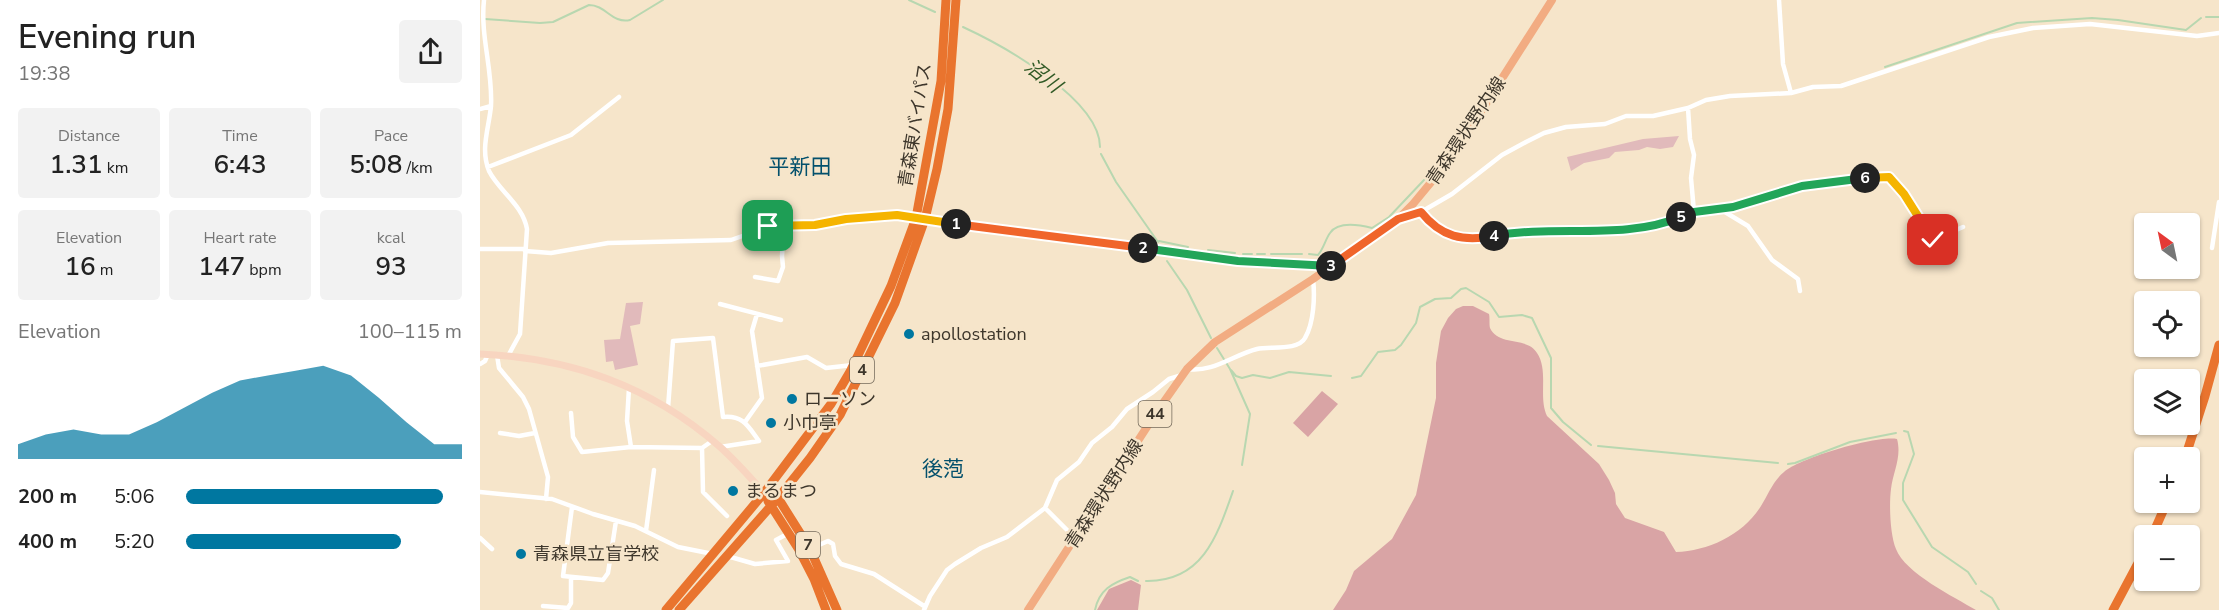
<!DOCTYPE html>
<html lang="en">
<head>
<meta charset="utf-8">
<style>
	body { margin:0; font-family:"Nunito Sans","Noto Sans JP",sans-serif; background:#f2f2f2; color:#222; height:100vh; display:flex; flex-direction:column; font-size:22px; white-space:nowrap }
	* { box-sizing:border-box; margin:0 }
	p { font-size:20px; color:#767676 }
	.icon { flex:none; width:33px; height:33px; fill:none; stroke:currentColor; stroke-width:2; stroke-linecap:round; stroke-linejoin:round }
	.map { position:relative; flex:1; overflow:hidden }
	.sheet { display:flex; flex-direction:column; background:#fff; width:480px }
	.sheet>* { flex:none }
	.needle { width:39px; rotate:327deg }
	.fabs { position:absolute; left:1654px; top:213px; display:grid; gap:12px }
	.fabs a { display:grid; place-items:center; width:66px; height:66px; border-radius:6px; background:#fff; box-shadow:0 2px 4px #0004; font-size:30px }
	.pin { position:absolute; display:grid; place-items:center; width:51px; height:51px; color:#fff; margin:-26px; border-radius:12px; box-shadow:0 3px 9px #0006 }
	.km { position:absolute; width:30px; height:30px; margin:-15px; border-radius:50%; background:#222; color:#fff; font-size:16px; line-height:30px; text-align:center }
	.round { display:grid; place-items:center; flex:none; width:63px; height:63px; border-radius:6px; background:#f2f2f2 }
	.summary { display:flex; align-items:center; justify-content:space-between; height:102px; padding:0 18px }
	h1 { font-size:33px; font-weight:600; line-height:45px }
	.metrics { display:grid; grid-template-columns:repeat(3,1fr); gap:9px; height:102px; padding:6px 18px }
	.metrics div { display:grid; align-content:center; border-radius:6px; background:#f2f2f2; text-align:center }
	.metrics b { font-size:26px; font-weight:600 }
	.metrics small { font-size:16px; font-weight:400 }
	.metrics p { font-size:16px }
	.chart { height:168px; padding:12px 18px }
	.chart p { display:flex; justify-content:space-between }
	.chart svg { width:100%; height:108px; margin-top:6px; fill:#0077a0; opacity:.7 }
	ul { padding:0 18px; list-style:none; font-size:20px }
	li { display:grid; grid-template-columns:96px 72px 1fr; align-items:center; height:45px }
	li i { height:15px; border-radius:8px; background:#0077a0 }
	main { display:flex; flex:1; min-height:0 }
	.map>svg:first-child { display:block }
</style>
</head>
<body>
<main>
<section class="sheet">
<div class="summary"><div><h1>Evening run</h1><p>19:38</p></div><a class="round"><svg class="icon" aria-label="share" viewBox="0 0 24 24"><path d="M12 15V3M7 8l5-5 5 5M5 13v7h14v-7"/></svg></a></div>
<div class="metrics">
<div><p>Distance</p><b>1.31<small> km</small></b></div>
<div><p>Time</p><b>6:43</b></div>
<div><p>Pace</p><b>5:08<small> /km</small></b></div>
</div>
<div class="metrics">
<div><p>Elevation</p><b>16<small> m</small></b></div>
<div><p>Heart rate</p><b>147<small> bpm</small></b></div>
<div><p>kcal</p><b>93</b></div>
</div>
<div class="chart"><p><span>Elevation</span>100–115 m</p>
<svg viewBox="0 0 160 44" preserveAspectRatio="none"><path d="M0 44V38L10 34L20 32L30 34L40 34L50 29L60 23L70 17L80 12L90 10L100 8L110 6L120 10L130 19L140 29L150 38L160 38V44z"/></svg>
</div>
<ul>
<li><b>200 m</b>5:06<i style="width:93%"></i></li>
<li><b>400 m</b>5:20<i style="width:78%"></i></li>
</ul>
</section>
<div class="map">
<svg width="1739" height="610" viewBox="0 0 1739 610">
	<rect width="100%" height="100%" fill="#f6e5ca"/>
	<path fill="#e1babb" d="M1199,136L1193,147L1180,149L1167,147L1159,150L1135,152L1129,158L1104,163L1091,171L1087,157L1163,139Z
		M163,302L160,324L150,326L158,365L135,370L133,361L126,362L124,340L140,339L146,303Z"/>
	<path fill="#d9a4a5" d="M983,306H993L1009,314C1010,318 1009,324 1010,328C1019,347 1047,336 1057,353C1069,371 1058,397 1067,416L1119,464L1129,480L1135,493L1136,504L1145,518L1184,532L1196,552C1228,551 1263,535 1281,506C1288,495 1293,481 1304,472C1320,458 1396,435 1417,439C1422,457 1413,472 1411,489C1409,504 1410,535 1416,549C1425,573 1474,597 1496,610H853L866,590L874,571L912,539L936,495L956,398V363L961,331L968,318L976,309Z
		M842,391L858,404L828,437L813,423Z
		M651,580L661,585L658,610H617L629,589Z"/>
	<g fill="none" stroke-linecap="round" stroke-linejoin="round">
		<path stroke="#b8d7b0" stroke-width="2" d="M429,0L455,12
			M1726,17H1739
			M5,19L60,23L73,22L109,5C126,5 132,24 150,20L183,0
			M483,27C522,45 620,99 620,147
			M1405,67L1537,23L1612,18L1638,20L1706,30L1721,18
			M621,154L636,182L678,242
			M679,241L708,247
			M728,250L755,253
			M763,254H772
			M777,254H785
			M791,254H822
			M829,254L838,255C844,248 845,240 850,233C858,221 880,225 892,228L909,217L944,180
			M687,261L707,290L731,338
			M737,348L750,369L770,414L762,465
			M751,370L756,376L762,378L773,375L790,378L809,372L851,376
			M872,378L881,376L898,352L915,350L921,345L936,323L940,307L955,299L971,298L981,289L986,288L1009,302L1019,317L1042,315L1052,318L1071,358V408L1083,422L1111,445
			M1424,431L1428,432L1434,454L1423,483V500L1452,547L1488,572L1496,584
			M1118,446L1298,463
			M1308,464L1315,463L1370,442L1416,433
			M666,581C722,582 737,537 753,491
			M1501,591L1512,598L1519,610
			M615,610C619,590 632,583 650,577L658,581"/>
		<path stroke="#fff" stroke-width="4.5" d="M4,0C0,36 13,70 11,106C9,128 0,149 9,171C19,191 43,205 47,229L40,334L28,356
			M1299,0L1303,64L1311,93
			M1208,108L1210,139L1214,155L1211,178L1214,212
			M0,109L11,106
			M8,167L91,135L139,97
			M1240,209L1268,226L1292,260L1318,279L1320,291
			M941,212L948,221L972,237L980,239L1001,238L1031,233L1127,231L1192,221L1214,212L1253,207L1322,186L1403,176L1409,177L1424,194L1451,239L1453,240L1483,227
			M922,218L941,212L972,194L1022,155L1046,142L1064,133L1086,127L1125,124L1146,116H1173L1208,108L1226,100L1250,96L1311,93L1333,87L1361,86L1509,37L1553,28L1610,24L1717,36L1739,33
			M1732,248L1739,202
			M0,249H45
			M45,251L71,253L128,243L251,240L288,227L335,225L366,219L417,215L437,218
			M275,277L298,281L303,267L302,256L304,225
			M240,304L301,320
			M17,355L19,368L43,397L49,409L68,477L66,499
			M0,364L5,361L8,354
			M277,366L327,357L346,368L373,365
			M707,369C733,373 753,355 777,349C790,346 818,351 825,338C834,323 835,296 833,279
			M149,388L147,421L151,447
			M188,408L193,341L233,338L243,417C263,415 268,426 279,441L240,447
			M91,413L93,437L102,452L151,447L222,448L232,441
			M265,422L282,398L272,331L277,314
			M20,433L39,436L55,433
			M222,448L223,492L247,516
			M0,492L72,499L113,514L155,526L198,547L233,554
			M92,507L83,576L123,580L128,573L136,521
			M565,508L595,538
			M166,531L174,470
			M0,538L12,549
			M330,549L348,541L353,544L355,556L361,564L394,574L444,606
			M247,556L275,564L308,561L296,540L309,533
			M63,606L88,608L91,603V578
			M444,610L450,596L467,570L475,564L501,548L527,537L565,508L577,480L599,462L612,443L632,427L647,409L673,392L689,379L702,375"/>
		<path stroke="#f8d5c0" stroke-width="7" d="M445,219L747,260L851,266
			M0,354C92,358 170,386 239,446C256,461 270,477 284,493"/>
		<path stroke="#f2ac82" stroke-width="8" d="M548,610L676,413L707,369L735,342L833,279L918,219L933,204L972,157L1072,0"/>
		<path stroke="#e9742e" stroke-width="9" d="M1705,458L1725,396L1739,345
			M292,496L298,498L330,549L357,610
			M288,501L318,548L334,579L346,610
			M1672,536L1687,502
			M186,610L284,493L351,404L371,370L411,286L436,218L461,81L466,0
			M199,610L298,498L330,458L360,415L415,303L445,219L457,169L468,109L476,0
			M1633,610L1665,550"/>
	</g>
	<g fill="none" stroke-linecap="round" stroke-linejoin="round">
		<g stroke="#fff" stroke-width="12">
			<path id="split-1" d="M288,226L335,225L366,219L417,215L476,224"/>
		</g>
		<g stroke="#fff" stroke-width="12">
			<path id="split-2" d="M476,224L663,248"/>
		</g>
		<g stroke="#fff" stroke-width="12">
			<path id="split-3" d="M663,248L758,261L851,266"/>
		</g>
		<g stroke="#fff" stroke-width="12">
			<path id="split-4" d="M851,266L918,219L941,212C961,237 983,242 1014,236"/>
		</g>
		<g stroke="#fff" stroke-width="12">
			<path id="split-5" d="M1014,236C1075,224 1142,241 1201,217"/>
		</g>
		<g stroke="#fff" stroke-width="12">
			<path id="split-6" d="M1201,217L1214,212L1253,207L1322,186L1385,178"/>
		</g>
		<g stroke="#fff" stroke-width="12">
			<path id="split-7" d="M1385,178L1409,177L1424,194L1453,240"/>
		</g>
		<use href="#split-1" stroke="#f5b400" stroke-width="8"/>
		<use href="#split-2" stroke="#f0652b" stroke-width="8"/>
		<use href="#split-3" stroke="#22a559" stroke-width="8"/>
		<use href="#split-4" stroke="#f0652b" stroke-width="8"/>
		<use href="#split-5" stroke="#22a559" stroke-width="8"/>
		<use href="#split-6" stroke="#22a559" stroke-width="8"/>
		<use href="#split-7" stroke="#f5b400" stroke-width="8"/>
	</g>
	<g fill="#0077a0" stroke="#f6e5ca" stroke-width="2">
		<circle cx="429" cy="334" r="6"/>
		<circle cx="312" cy="399" r="6"/>
		<circle cx="291" cy="423" r="6"/>
		<circle cx="253" cy="491" r="6"/>
		<circle cx="41" cy="554" r="6"/>
	</g>
	<g text-anchor="middle" dominant-baseline="central" stroke-width="5" stroke-linejoin="round" paint-order="stroke">
		<g fill="#f6e5ca" stroke="#746a5b" stroke-width="1.5">
			<rect x="370" y="357" width="24" height="26" rx="4.5"/>
			<rect x="658.5" y="401" width="33" height="26" rx="4.5"/>
			<rect x="316" y="532" width="24" height="26" rx="4.5"/>
		</g>
		<g font-size="16" font-weight="bold" fill="#3d362b">
			<text x="382" y="370">4</text>
			<text x="675" y="414">44</text>
			<text x="328" y="545">7</text>
		</g>
		<g font-size="18" fill="#3d362b" stroke="#f6e5ca">
			<text transform="translate(435 125) rotate(-81)">青森東バイパス</text>
			<text transform="translate(986 131) rotate(-56)">青森環状野内線</text>
			<text transform="translate(624 494) rotate(-57)">青森環状野内線</text>
		</g>
		<g font-size="18" fill="#3d362b" stroke="#f6e5ca" text-anchor="start">
			<text x="441" y="334">apollostation</text>
			<text x="324" y="399">ローソン</text>
			<text x="303" y="423">小巾亭</text>
			<text x="265" y="491">まるまつ</text>
			<text x="53" y="554">青森県立盲学校</text>
		</g>
		<g font-size="20" font-style="italic" fill="#315a26" stroke="#f6e5ca">
			<text transform="translate(563 76) rotate(39)">沼川</text>
		</g>
		<g font-size="21" fill="#03506c" stroke="#f6e5ca">
			<text x="320" y="167">平新田</text>
			<text x="463" y="469">後萢</text>
		</g>
	</g>
</svg>
<div class="fabs">
<a><svg class="needle" viewBox="-14 -14 28 28"><path d="M0-13l5 13h-10z" fill="#e53935"/><path d="M0 13l5-13h-10z" fill="#767676"/></svg></a>
<a><svg class="icon" aria-label="locate" viewBox="0 0 24 24"><circle cx="12" cy="12" r="6"/><path d="M12 2v4M12 18v4M2 12h4M18 12h4"/></svg></a>
<a><svg class="icon" aria-label="layers" viewBox="0 0 24 24"><path d="M12 4l9 5-9 5-9-5zM3 14l9 5 9-5"/></svg></a>
<a>+</a>
<a>−</a>
</div>
<div class="pin" style="left:288px;top:226px;background:#1e9e55"><svg class="icon" aria-label="arrive" viewBox="0 0 24 24"><path d="M6 21V4h12l-3 4 3 4H6"/></svg></div>
<div class="pin" style="left:1453px;top:240px;background:#d93025"><svg class="icon" aria-label="check" viewBox="0 0 24 24"><path d="M5 12l5 5 9-10"/></svg></div>
<b class="km" style="left:476px;top:224px">1</b>
<b class="km" style="left:663px;top:248px">2</b>
<b class="km" style="left:851px;top:266px">3</b>
<b class="km" style="left:1014px;top:236px">4</b>
<b class="km" style="left:1201px;top:217px">5</b>
<b class="km" style="left:1385px;top:178px">6</b>
</div>
</main>
</body>
</html>
